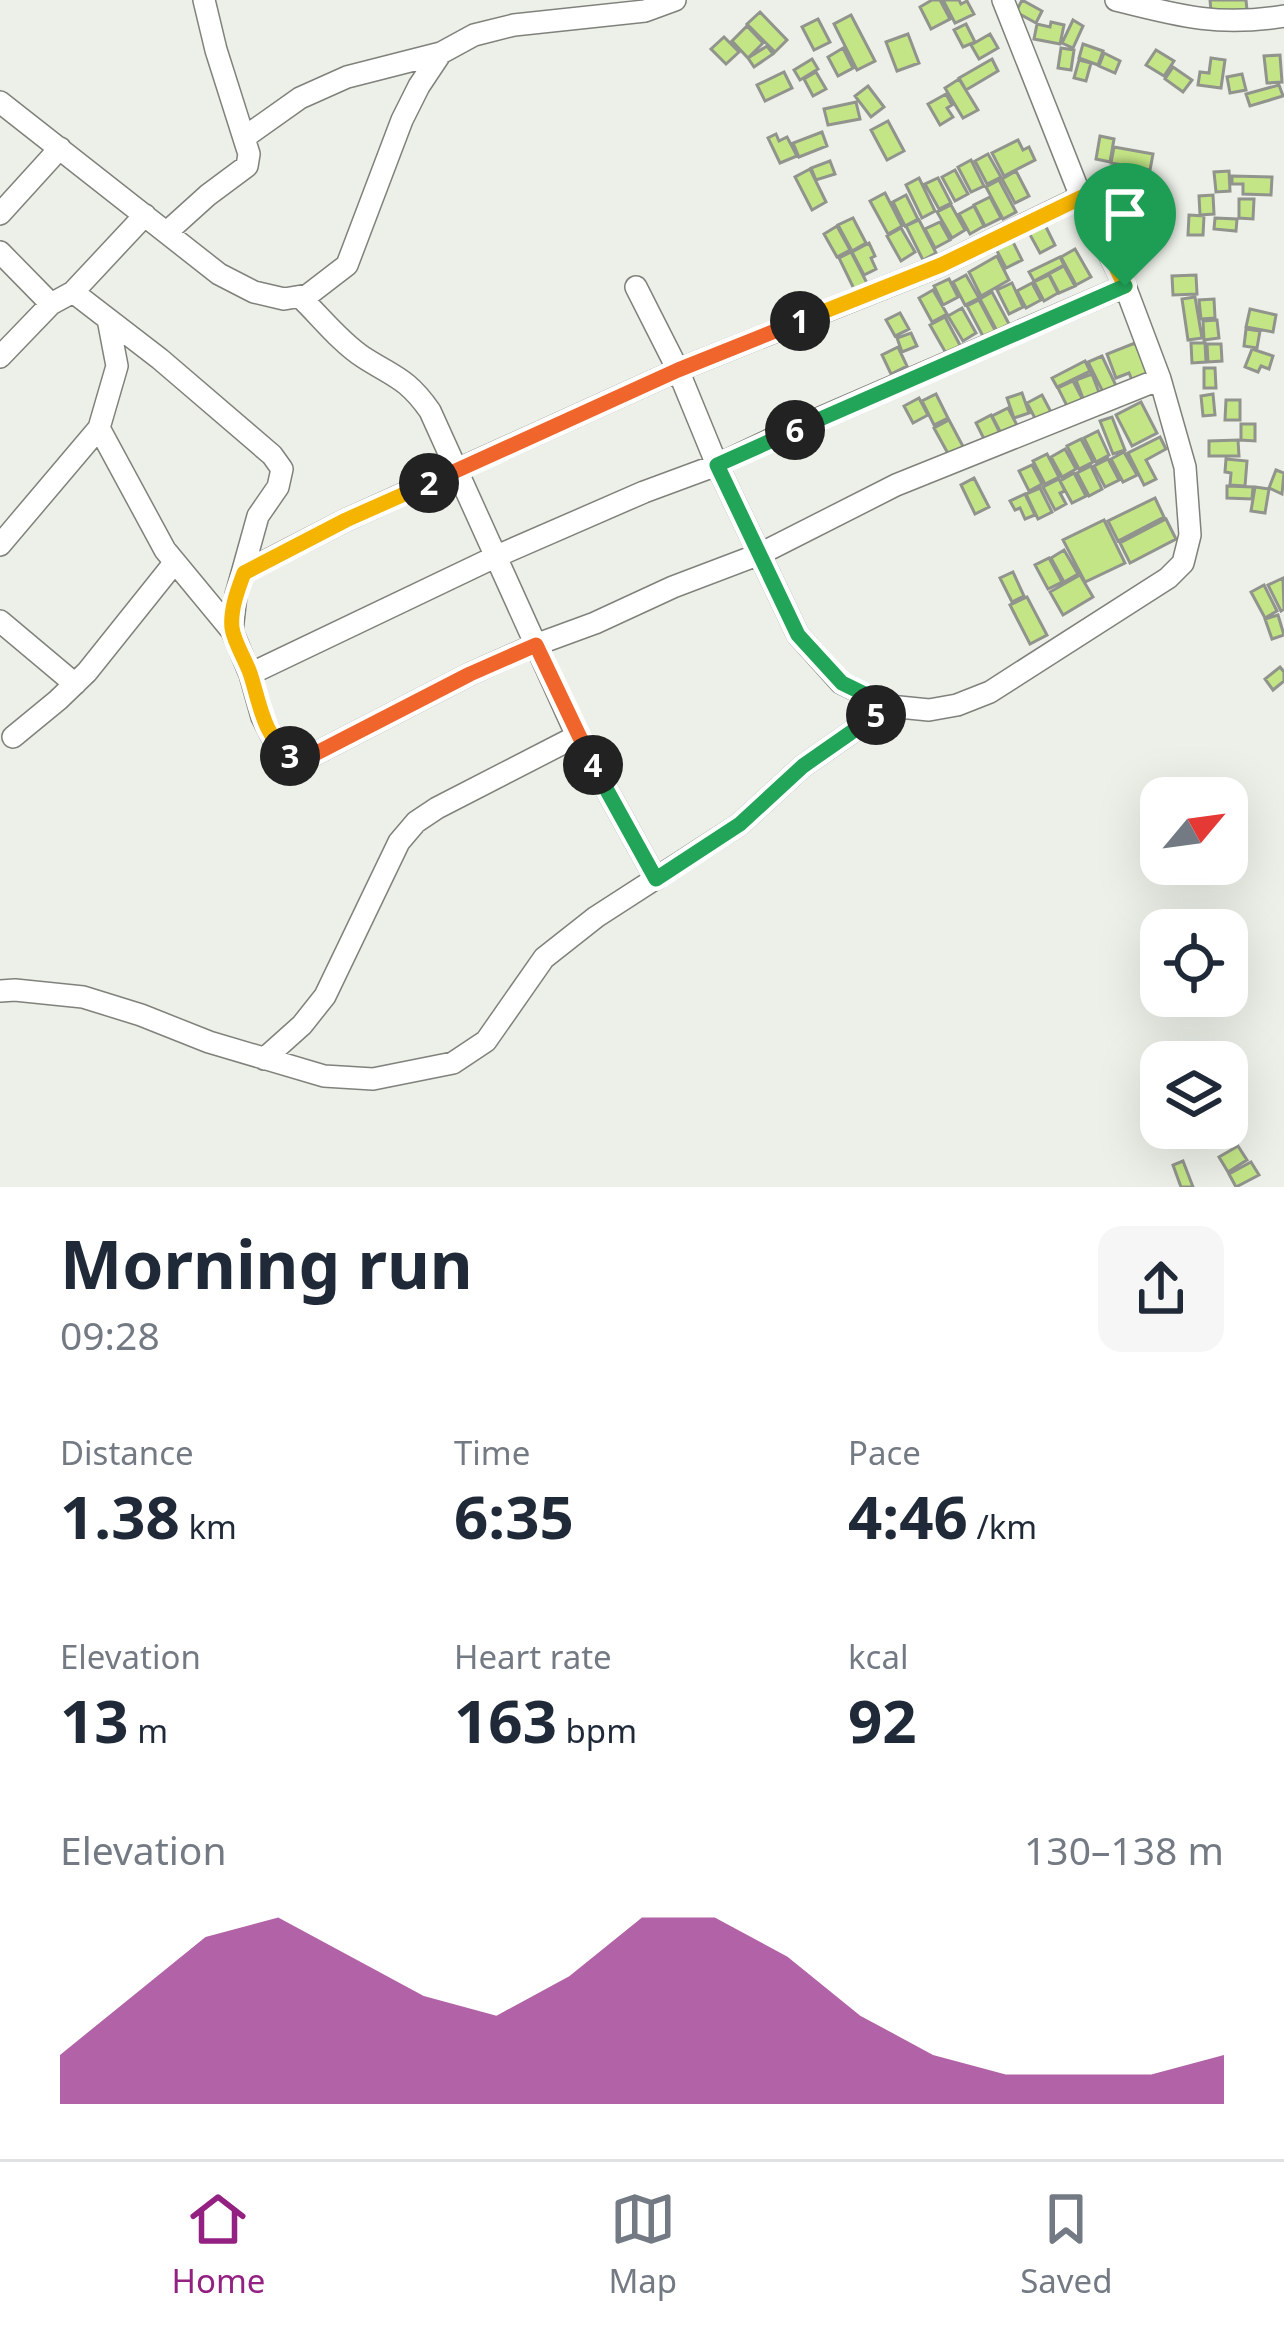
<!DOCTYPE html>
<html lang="en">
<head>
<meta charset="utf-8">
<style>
	body { margin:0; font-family:"Noto Sans",sans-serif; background:#f6f6f7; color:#1f2937; height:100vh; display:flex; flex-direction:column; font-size:45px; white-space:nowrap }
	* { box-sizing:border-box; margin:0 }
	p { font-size:39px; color:#747a83 }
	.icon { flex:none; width:66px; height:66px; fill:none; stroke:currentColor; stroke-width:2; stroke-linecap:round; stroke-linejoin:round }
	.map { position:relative; height:1187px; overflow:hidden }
	.sheet { display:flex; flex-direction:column; background:#fff; flex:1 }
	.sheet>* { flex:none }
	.needle { width:78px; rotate:61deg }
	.fabs { position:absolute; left:1140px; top:777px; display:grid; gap:24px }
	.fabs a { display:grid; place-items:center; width:108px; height:108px; border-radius:24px; background:#fff; box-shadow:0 12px 48px #0002; font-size:60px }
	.pin { position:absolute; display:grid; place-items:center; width:102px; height:102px; color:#fff; margin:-123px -51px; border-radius:50% 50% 50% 0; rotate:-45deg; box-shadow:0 0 12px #0007 }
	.pin .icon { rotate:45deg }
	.km { position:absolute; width:60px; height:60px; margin:-30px; border-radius:50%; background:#222; color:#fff; font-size:33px; line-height:60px; text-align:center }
	.round { display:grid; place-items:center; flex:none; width:126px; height:126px; border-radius:24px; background:#f6f6f7 }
	.summary { display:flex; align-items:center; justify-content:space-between; height:204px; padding:0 60px }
	h1 { font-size:66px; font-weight:700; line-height:90px }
	.stats { display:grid; grid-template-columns:repeat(3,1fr); gap:18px; height:204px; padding:12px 60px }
	.stats div { display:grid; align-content:center }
	.stats b { font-size:60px; font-weight:700 }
	.stats small { font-size:33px; font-weight:400 }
	.stats p { font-size:33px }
	.chart { height:336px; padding:24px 60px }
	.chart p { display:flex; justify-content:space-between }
	.chart svg { width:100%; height:216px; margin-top:12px; fill:#922181; opacity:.7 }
	.tab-bar { display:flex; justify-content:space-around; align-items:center; height:168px; border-top:3px solid #e0e1e3; background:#fff; font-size:33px; color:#747a83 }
	.tab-bar a { display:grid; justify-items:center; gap:6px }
	.tab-bar .on { color:#922181 }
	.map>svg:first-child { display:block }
</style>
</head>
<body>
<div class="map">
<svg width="1284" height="1187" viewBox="0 0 1284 1187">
	<rect width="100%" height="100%" fill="#ecf0e8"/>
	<path fill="#c3e586" stroke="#91948c" stroke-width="3" d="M932,0H940L950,19L931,29L920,7Z
		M943,0H959L961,4L967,1L974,14L955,23Z
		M1022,0L1042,11L1036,23L1016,12Z
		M1210,0H1246L1247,10L1211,11Z
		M760,12L787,40L775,52L747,24Z
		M851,15L875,61L857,70L834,24Z
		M818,19L830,42L814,50L802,27Z
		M1073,20L1083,26L1073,48L1062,43Z
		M1051,22L1064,25L1060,44L1034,39L1037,24L1050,27Z
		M966,24L975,42L963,47L954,30Z
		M747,26L763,43L748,58L732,41Z
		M908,34L919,63L897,71L886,42Z
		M990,34L998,48L979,59L971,45Z
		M724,37L739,52L726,64L711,49Z
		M1083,44L1103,51L1098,65L1079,58Z
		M767,46L773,54L754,67L748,58Z
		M843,48L853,68L838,76L828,57Z
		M1061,48L1074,50L1071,70L1058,68Z
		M1156,50L1174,61L1164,76L1146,65Z
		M1104,53L1120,61L1115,73L1099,66Z
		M1280,55L1282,82L1267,83L1264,56Z
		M1211,58L1225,60L1221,88L1198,85L1200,72L1209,73Z
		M812,59L818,69L800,80L794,70Z
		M992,59L998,71L966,90L959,78Z
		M1079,60L1091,63L1086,81L1074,78Z
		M1173,67L1192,80L1183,92L1165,79Z
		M784,72L792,88L765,101L757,85Z
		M816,72L826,89L813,96L804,79Z
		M1242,74L1246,90L1230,93L1227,77Z
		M959,79L978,110L963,118L945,88Z
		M1279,85L1283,96L1250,106L1246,94Z
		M868,86L884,107L871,117L855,96Z
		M946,94L952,105L947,108L953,117L940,125L928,104Z
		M856,102L860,119L828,125L824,109Z
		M888,121L904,151L887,160L871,130Z
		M822,132L827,146L799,157L793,143Z
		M776,134L779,141L787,137L797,156L780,163L768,138Z
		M1100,136L1114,139L1110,162L1096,159Z
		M1018,140L1023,150L1029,147L1035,160L1004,176L992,153Z
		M1114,147L1153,154L1150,170L1111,163Z
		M988,154L1001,177L987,184L975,161Z
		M971,160L984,186L971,192L958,167Z
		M830,161L835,174L816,180L811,168Z
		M810,169L826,202L812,210L795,177Z
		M955,170L968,194L955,201L942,177Z
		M1016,171L1029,196L1015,203L1002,179Z
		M1229,171L1230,191L1216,192L1214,172Z
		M1232,176L1272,177L1271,195L1243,194V184H1232Z
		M919,178L935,211L922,218L906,185Z
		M938,178L951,203L939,209L925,184Z
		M999,180L1016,212L1003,219L986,187Z
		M1129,187L1133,205L1111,210L1107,192Z
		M885,193L902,226L888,234L870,201Z
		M906,195L918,219L905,226L893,202Z
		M1213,195L1214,214L1200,215L1199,196Z
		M990,197L1001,218L985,226L974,205Z
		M1239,199H1254L1253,219L1239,218Z
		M951,205L965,230L952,238L937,212Z
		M974,206L984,226L970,234L959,214Z
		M1148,214H1163V234H1148Z
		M1189,215L1204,216L1203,235H1188Z
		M853,218L866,243L852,251L838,225Z
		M1215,218L1237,219L1236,231L1214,229Z
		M919,220L936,253L923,260L906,226Z
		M940,222L950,240L935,248L925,229Z
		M1045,225L1055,245L1040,253L1029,233Z
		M837,226L850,250L837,257L824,234Z
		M901,228L915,252L901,261L887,236Z
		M1012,240L1022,260L1006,268L996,249Z
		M869,243L875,256L871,258L876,269L864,275L852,252Z
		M1075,249L1091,277L1076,285L1061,257Z
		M851,252L868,285L855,291L839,258Z
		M997,256L1009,280L981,296L969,272Z
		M1060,257L1064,265L1034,281L1029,272Z
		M1064,266L1075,286L1059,293L1049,274Z
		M966,275L979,298L965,305L953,282Z
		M1049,275L1058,293L1044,301L1034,282Z
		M1196,275L1197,294L1173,295L1172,276Z
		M949,279L958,297L943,305L934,286Z
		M1012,283L1023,307L1009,314L997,290Z
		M1032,283L1041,300L1026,308L1017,291Z
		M933,290L947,314L932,322L919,298Z
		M992,292L1009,324L997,331L980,299Z
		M1195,297L1202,338L1188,340L1182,299Z
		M1214,299L1215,318L1201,319L1199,300Z
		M979,300L996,332L984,338L967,306Z
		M962,308L976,333L963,341L948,316Z
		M1250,309L1276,315L1273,332L1246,327Z
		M900,313L909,329L895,336L886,320Z
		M945,317L961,347L947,355L930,325Z
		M1217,320L1219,338L1204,340L1203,321Z
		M1246,329L1260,331L1257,348L1244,346Z
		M911,333L917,346L902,352L897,338Z
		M1135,343L1148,373L1132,380L1129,373L1116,378L1107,354Z
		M1191,343H1205L1206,362L1192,363Z
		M1207,344H1221L1222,361L1208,362Z
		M898,347L907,366L891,374L882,355Z
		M1252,349L1273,356L1269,369L1261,366L1258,372L1245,367Z
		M1102,356L1119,392L1106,398L1088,362Z
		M1085,361L1090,371L1057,387L1052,378Z
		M1204,368H1215L1216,388H1204Z
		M1092,374L1100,395L1084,401L1076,380Z
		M1073,381L1084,402L1069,410L1058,388Z
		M1022,393L1029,413L1014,418L1007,398Z
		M936,394L948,418L934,425L922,401Z
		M1213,394L1215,415L1203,416L1201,396Z
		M1042,395L1052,414L1037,422L1027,403Z
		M919,398L928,415L913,423L904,406Z
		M1226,400H1240V420H1225Z
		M1141,402L1157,433L1132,446L1116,415Z
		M1008,408L1019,429L1003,437L992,416Z
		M991,415L1002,437L987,445L976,423Z
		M1112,417L1125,450L1113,454L1100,421Z
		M949,420L966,452L951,459L934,428Z
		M1241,424H1255V441L1241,440Z
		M1098,431L1109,455L1096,462L1084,438Z
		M1160,437L1166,449L1146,460L1156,479L1144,485L1128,453Z
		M1081,439L1093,462L1079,469L1067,446Z
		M1238,440L1239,456H1209V441Z
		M1065,449L1076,469L1062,477L1051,457Z
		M1124,452L1137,475L1123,482L1111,459Z
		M1047,454L1059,477L1045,484L1033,461Z
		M1108,459L1119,480L1105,487L1094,466Z
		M1226,459L1247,461L1245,486L1230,485L1231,473L1225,472Z
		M1032,465L1042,484L1029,491L1019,471Z
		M1091,466L1102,489L1089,496L1077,473Z
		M1276,470L1284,473L1282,494L1269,488Z
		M1074,473L1086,496L1072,503L1060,481Z
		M974,478L989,507L975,514L961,485Z
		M1059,479L1065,491L1060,493L1066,504L1055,510L1043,487Z
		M1227,486L1253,487L1252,499L1227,498Z
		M1255,487L1269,489L1265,513L1251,511Z
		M1040,488L1052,512L1038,519L1026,494Z
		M1025,494L1035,515L1025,519L1020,508L1015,510L1010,501Z
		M1155,498L1164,517L1118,541L1108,521Z
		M1166,519L1176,539L1130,563L1120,543Z
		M1104,520L1125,563L1085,582L1063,540Z
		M1064,550L1078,574L1064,582L1051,558Z
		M1049,558L1062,582L1048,589L1035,565Z
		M1013,572L1024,596L1012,602L1000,578Z
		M1080,575L1093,597L1063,615L1050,592Z
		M1283,578L1284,609L1281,611L1268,585Z
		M1264,585L1277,611L1265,618L1251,592Z
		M1027,597L1047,635L1030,644L1010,605Z
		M1278,615L1284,635L1272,639L1265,619Z
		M1280,667L1284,672V681L1273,690L1265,679Z
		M1238,1146L1247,1160L1228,1172L1219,1157Z
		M1183,1161L1193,1187H1181L1173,1165Z
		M1251,1162L1259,1175L1236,1187L1229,1174Z"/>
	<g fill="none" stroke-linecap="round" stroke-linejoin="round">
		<g stroke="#7f827b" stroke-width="24">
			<path id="minor" d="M1116,0C1179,16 1219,27 1284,16
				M0,102L219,274L254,292L284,299L308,295L347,265L402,120L419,86L441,53L474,35L514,25L645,11L675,0
				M245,137L300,98L347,77L441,53
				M0,214L60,148
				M167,232L208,195L247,166L249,154L216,50L204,0
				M0,252L51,304
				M636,287L678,370L717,465L798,635L841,683L889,706L929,710L957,705L990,692L1168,578L1183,563L1190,535L1185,467L1160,379L1125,286L1081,197L1003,0
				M73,292L160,359L272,455L282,469L278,487L258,516L236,595L232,631L250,674L262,717L277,746L289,756L305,759L470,674L535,645L595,623L673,587L760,554L896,485L1160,379
				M300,297C320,316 340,342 363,357C394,377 407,378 430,411L577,736L656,879
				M108,319L117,366L99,428L165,550L232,631
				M0,357L51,304L73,292L145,215
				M0,545L99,428
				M243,573L346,520L678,370L941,265L1081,197
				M0,621L75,684
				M250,674L497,556L644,492L717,465L776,437L1125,286
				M13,737L58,700L87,672L175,562
				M0,991L15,990L83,997L141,1015L209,1042L324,1076L373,1079L453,1063L486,1041L544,958L596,917L740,824L803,766L889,706
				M264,1059L302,1025L325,996L399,842L416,822L437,808L577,736"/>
		</g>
		<use href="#minor" stroke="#fff" stroke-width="21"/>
	</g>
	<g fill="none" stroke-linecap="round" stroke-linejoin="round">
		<g stroke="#fff" stroke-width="24">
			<path id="split-1" d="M800,321L941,265L1082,197L1125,286"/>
		</g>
		<g stroke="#fff" stroke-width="24">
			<path id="split-2" d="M429,483L678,370L800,321"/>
		</g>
		<g stroke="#fff" stroke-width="24">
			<path id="split-3" d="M290,756C263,736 260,703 250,673C245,659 234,642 232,628C230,610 238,589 244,573L346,520L429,483"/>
		</g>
		<g stroke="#fff" stroke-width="24">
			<path id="split-4" d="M290,756L305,759L470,674L536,645L593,765"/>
		</g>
		<g stroke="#fff" stroke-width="24">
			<path id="split-5" d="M593,765L656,879L740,824L803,766L876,715"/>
		</g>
		<g stroke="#fff" stroke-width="24">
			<path id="split-6" d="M795,430L717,465L798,635L842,683L889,706L876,715"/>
		</g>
		<g stroke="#fff" stroke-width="24">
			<path id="split-7" d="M795,430L1125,286"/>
		</g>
		<use href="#split-1" stroke="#f5b400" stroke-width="15"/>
		<use href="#split-2" stroke="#f0652b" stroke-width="15"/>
		<use href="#split-3" stroke="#f5b400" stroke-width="15"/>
		<use href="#split-4" stroke="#f0652b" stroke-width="15"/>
		<use href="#split-5" stroke="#22a559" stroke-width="15"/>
		<use href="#split-6" stroke="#22a559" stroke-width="15"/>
		<use href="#split-7" stroke="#22a559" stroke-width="15"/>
	</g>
</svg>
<div class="fabs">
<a><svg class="needle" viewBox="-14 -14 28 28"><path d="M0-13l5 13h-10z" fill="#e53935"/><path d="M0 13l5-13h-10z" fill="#747a83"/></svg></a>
<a><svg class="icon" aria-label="locate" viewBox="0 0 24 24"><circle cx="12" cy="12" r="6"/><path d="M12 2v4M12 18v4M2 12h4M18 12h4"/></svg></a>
<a><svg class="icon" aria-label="layers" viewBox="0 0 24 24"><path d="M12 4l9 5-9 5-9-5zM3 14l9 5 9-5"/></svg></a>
</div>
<div class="pin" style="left:1125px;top:286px;background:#1e9e55"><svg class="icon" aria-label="arrive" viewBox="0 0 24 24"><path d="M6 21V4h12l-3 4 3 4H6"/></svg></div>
<b class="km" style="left:800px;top:321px">1</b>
<b class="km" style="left:429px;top:483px">2</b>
<b class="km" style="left:290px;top:756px">3</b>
<b class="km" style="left:593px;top:765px">4</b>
<b class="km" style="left:876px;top:715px">5</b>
<b class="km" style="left:795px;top:430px">6</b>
</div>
<section class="sheet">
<div class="summary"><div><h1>Morning run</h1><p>09:28</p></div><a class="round"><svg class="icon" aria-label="share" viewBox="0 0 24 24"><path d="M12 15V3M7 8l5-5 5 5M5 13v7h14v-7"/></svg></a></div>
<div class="stats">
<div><p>Distance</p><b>1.38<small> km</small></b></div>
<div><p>Time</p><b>6:35</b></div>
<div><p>Pace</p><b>4:46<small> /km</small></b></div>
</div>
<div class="stats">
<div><p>Elevation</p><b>13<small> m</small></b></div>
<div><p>Heart rate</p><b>163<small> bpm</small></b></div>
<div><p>kcal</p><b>92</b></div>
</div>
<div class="chart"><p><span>Elevation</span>130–138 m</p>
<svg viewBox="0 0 160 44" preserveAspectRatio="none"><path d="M0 44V34L10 22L20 10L30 6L40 14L50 22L60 26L70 18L80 6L90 6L100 14L110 26L120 34L130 38L140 38L150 38L160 34V44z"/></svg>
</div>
</section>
<nav class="tab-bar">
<a class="on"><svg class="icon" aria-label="home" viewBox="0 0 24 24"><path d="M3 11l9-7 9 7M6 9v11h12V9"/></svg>Home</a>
<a><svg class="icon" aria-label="map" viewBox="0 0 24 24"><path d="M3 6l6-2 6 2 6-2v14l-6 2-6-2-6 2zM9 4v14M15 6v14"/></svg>Map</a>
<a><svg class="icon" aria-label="saved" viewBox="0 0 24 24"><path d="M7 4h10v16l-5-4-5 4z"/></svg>Saved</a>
</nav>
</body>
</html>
